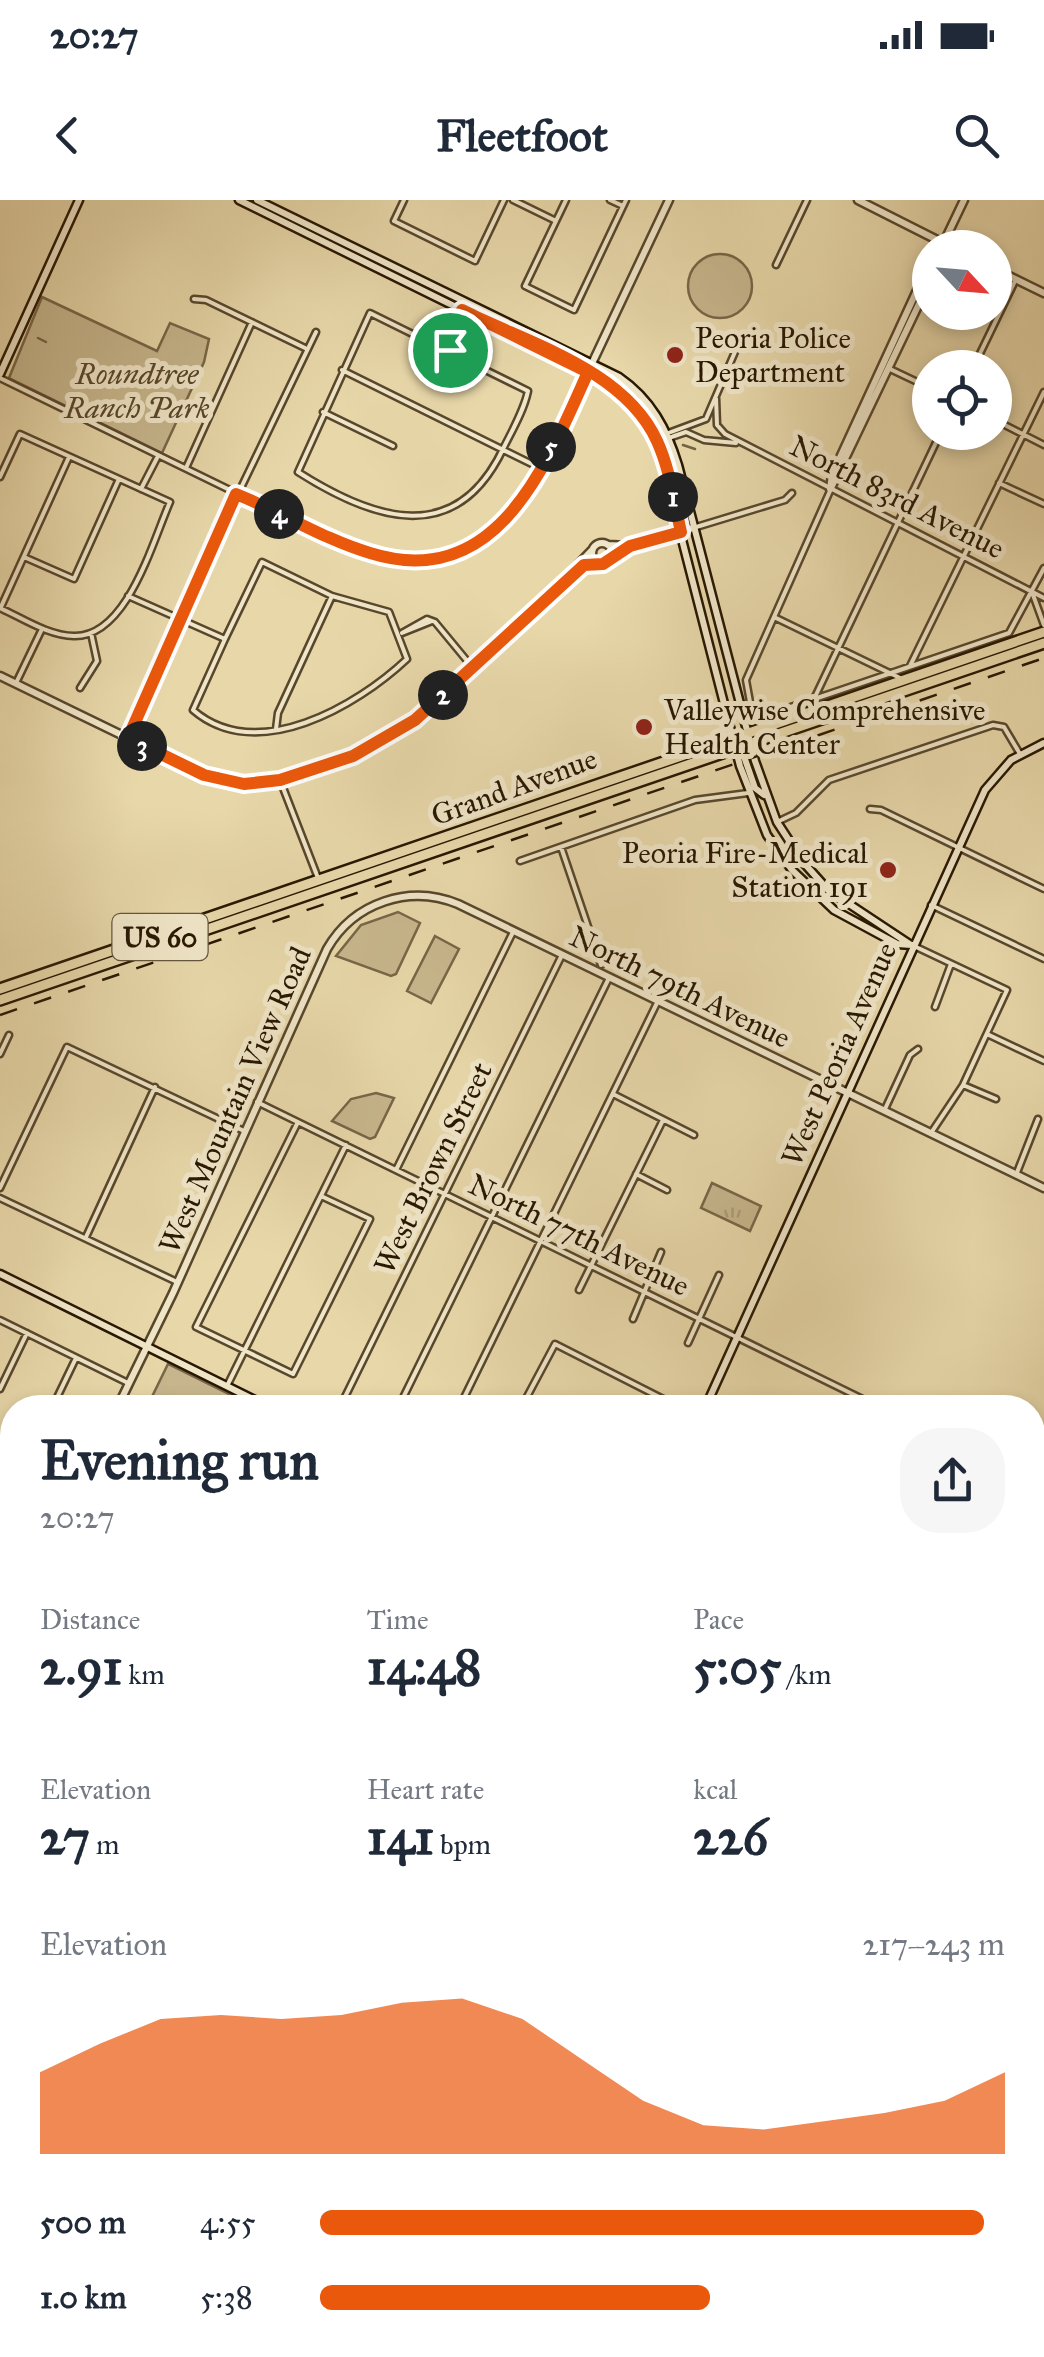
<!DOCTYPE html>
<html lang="en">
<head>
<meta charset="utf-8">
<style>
	body { margin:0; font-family:"IM FELL Great Primer",serif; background:#f6f6f7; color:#1f2937; height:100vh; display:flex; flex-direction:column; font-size:38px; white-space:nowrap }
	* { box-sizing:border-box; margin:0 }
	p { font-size:32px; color:#747a83 }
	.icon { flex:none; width:55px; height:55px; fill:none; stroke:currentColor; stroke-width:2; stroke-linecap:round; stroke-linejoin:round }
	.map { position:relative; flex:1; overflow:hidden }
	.details { position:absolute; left:0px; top:1195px; width:1045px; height:962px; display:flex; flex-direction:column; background:#fff; border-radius:40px 40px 0 0; box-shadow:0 5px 15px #0003 }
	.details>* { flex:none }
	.needle { width:65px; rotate:116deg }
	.controls { position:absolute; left:912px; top:30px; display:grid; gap:20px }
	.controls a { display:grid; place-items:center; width:100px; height:100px; border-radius:50%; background:#fff; box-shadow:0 5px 15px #0003; font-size:50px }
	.pin { position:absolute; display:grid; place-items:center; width:85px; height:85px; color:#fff; margin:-42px; border:5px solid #fff; border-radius:50%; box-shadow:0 2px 10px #0007 }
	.km { position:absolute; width:50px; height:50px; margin:-25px; border-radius:50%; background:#222; color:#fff; font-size:28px; line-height:50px; text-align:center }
	.round { display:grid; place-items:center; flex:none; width:105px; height:105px; border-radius:40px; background:#f6f6f7 }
	.headline { display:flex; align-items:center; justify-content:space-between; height:170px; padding:0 40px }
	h1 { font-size:55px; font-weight:700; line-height:75px }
	.metrics { display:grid; grid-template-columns:repeat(3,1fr); gap:15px; height:170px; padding:10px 40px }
	.metrics div { display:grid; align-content:center }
	.metrics b { font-size:50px; font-weight:700 }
	.metrics small { font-size:28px; font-weight:400 }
	.metrics p { font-size:28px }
	.chart { height:280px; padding:20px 40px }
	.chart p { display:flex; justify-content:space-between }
	.chart svg { width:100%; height:180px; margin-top:10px; fill:#ea580c; opacity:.7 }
	ul { padding:0 40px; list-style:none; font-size:32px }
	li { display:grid; grid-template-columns:160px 120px 1fr; align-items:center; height:75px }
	li i { height:25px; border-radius:12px; background:#ea580c }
	.status { display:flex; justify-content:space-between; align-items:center; height:70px; padding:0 50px; background:#fff; direction:ltr }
	.status svg { height:28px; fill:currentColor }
	header { display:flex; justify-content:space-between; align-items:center; height:130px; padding:0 40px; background:#fff; font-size:45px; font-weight:700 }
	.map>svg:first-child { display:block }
</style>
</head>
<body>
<div class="status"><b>20:27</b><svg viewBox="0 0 49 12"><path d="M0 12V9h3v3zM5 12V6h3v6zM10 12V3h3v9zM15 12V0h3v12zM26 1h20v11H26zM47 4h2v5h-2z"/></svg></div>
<header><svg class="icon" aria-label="back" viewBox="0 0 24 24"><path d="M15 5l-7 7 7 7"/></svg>Fleetfoot<svg class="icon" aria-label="search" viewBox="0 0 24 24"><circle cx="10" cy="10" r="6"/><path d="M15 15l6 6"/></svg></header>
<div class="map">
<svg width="1044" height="2157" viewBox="0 0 1044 2157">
	<defs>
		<pattern id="grass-tufts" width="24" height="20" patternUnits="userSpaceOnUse" patternTransform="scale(2.5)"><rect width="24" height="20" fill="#c7b68d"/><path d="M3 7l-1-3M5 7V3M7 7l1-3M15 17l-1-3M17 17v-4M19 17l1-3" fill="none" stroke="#ab9c78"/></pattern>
	</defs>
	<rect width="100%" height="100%" fill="#e7d7a9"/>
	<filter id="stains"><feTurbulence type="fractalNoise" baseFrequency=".002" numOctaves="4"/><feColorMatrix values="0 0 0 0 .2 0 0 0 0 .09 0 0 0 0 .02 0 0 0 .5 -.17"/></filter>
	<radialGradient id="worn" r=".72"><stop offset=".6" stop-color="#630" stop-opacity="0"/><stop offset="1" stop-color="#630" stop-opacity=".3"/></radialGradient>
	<path fill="url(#grass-tufts)" stroke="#786648" stroke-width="2.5" d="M712,983L761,1006L750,1031L701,1008Z"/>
	<path fill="#c7b68d" stroke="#786648" stroke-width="2.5" d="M688 86a32 32 0 1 1 64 0a32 32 0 1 1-64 0Z
		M42,97L157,151L170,123L209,139L204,162L162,253L9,178Z
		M398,712L420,723L396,774L391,776L336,756L361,725Z
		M435,736L459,749L431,803L407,791Z
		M376,893L394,898L375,937L370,939L332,921L351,899Z
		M168,1164L255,1207H147Z"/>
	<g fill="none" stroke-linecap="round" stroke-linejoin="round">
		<path stroke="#746344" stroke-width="2.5" d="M38,138L46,142
			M683,245L695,249
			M651,2145L654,2157"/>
		<g stroke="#58472c" stroke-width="9">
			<path id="minor" d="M404,0L394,21L475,61L504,0
				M513,0L556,21
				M566,0L525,86L574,110L626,0
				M610,0L623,6
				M776,65L807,0
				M194,99L206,100L305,148
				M370,113L528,191C524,210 513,229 504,247C457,348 375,321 298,272Z
				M444,147L466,103
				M450,150L472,105
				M973,168L1016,79
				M890,169L930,188
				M342,170L540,268
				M0,178L312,330L370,353L417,359L454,352L480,341L517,310L588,172
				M716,198L717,225L725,234L1044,398
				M323,212L393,246
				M995,220L1044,245
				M655,238L706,219L741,138
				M657,242L686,232L704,240L736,243
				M186,268L252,122
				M0,277L20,234L170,302C152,343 127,437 74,436C49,436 22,418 0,408
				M999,283L1044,304
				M141,289L157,258
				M830,291L746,480L750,502L762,512H776L1009,433L1044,368
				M238,294L316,132
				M693,328L785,300L792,293
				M24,357L74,379L119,279
				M1032,392L1044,425
				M128,396L225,439L262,362L332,396L389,412L407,459C357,506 257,565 193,510L225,439
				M1,407L69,257
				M774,417L900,478
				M432,421L402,433L427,419L435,422L473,468
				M910,466L1044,192
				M16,483L42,429
				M80,488L97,461L91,433
				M814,499L941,232
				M276,529L278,513L332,396
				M129,536L236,294
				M280,580L318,678
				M870,609L881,610L1044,689
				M777,622L796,613L829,580L993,525L1004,527L1020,554
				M561,647L601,765
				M520,661L695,600L748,593
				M931,705L1044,759
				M914,746L1007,790L963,885L931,933
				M935,807L951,764
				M987,834L1044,861
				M0,854L9,835
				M963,885L996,899
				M613,894L694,935
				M257,902L881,1208
				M885,909L910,855L918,849
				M298,922L196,1127L293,1174L370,1019L321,996
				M396,970L513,732
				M636,974L667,990
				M1016,975L1038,919
				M0,988L67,847L244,931
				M0,998L177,1082
				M86,1037L155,887
				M579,1090L663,920
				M633,1119L661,1052
				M0,1120L128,1183
				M688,1143L719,1075
				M227,1186L346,945
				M0,1189L27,1133
				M52,1208L76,1158
				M357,1208L343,1201L562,755
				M398,1208L609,778
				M459,1208L657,803
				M521,1208L555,1144L681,1208
				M1032,1282L1044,1287
				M0,1286L12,1272
				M1032,1349L1036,1366
				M1032,1467L1044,1459
				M1032,1474L1036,1480
				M1032,1538L1044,1543
				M1032,1590L1044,1596
				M0,1594L12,1567
				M1032,1696L1044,1671
				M0,1719L12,1692
				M0,1845L12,1818
				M1032,1882L1044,1887
				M1032,1926L1044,1905
				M0,1972L12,1945
				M0,1974L12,1980
				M1032,2041L1044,2018
				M0,2098L12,2071
				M919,2157L925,2145
				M979,2157L985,2145
				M1038,2157L1044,2143"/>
		</g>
		<g stroke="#58472c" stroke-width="11">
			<path id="tertiary" d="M858,0L953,48
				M943,44L964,0
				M995,69L1044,93
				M588,172L669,0
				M831,288L930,81
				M830,289L832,275L930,62
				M592 353a10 10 0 1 1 20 0a10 10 0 1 1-20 0Z
				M608,345L629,346L693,328
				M573,373L598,363
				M0,476L204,575L244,584L280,580L364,551L407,526L504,441L592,350
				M117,1208L173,1093L327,749C354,702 410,684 458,704L1044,988
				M0,1461L12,1432
				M0,1674L12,1681
				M1032,1774L1044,1750
				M955,2145L979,2157
				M858,2157L863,2145"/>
		</g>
		<g stroke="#281702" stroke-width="11">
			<path id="secondary" d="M239,0L588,172L633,204L657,242L740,566L767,635L792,670L834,710L897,744L912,745
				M257,0L619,177C651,199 667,229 678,265L755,561L777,622L803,662L828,690L911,745
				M0,174L79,0
				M740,545L755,588L764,595
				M0,1074L271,1208
				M705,1208L985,590L1011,560L1044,543
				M1032,1581L1044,1587
				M263,2157L269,2145
				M272,2157L278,2145"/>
		</g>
		<g stroke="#281702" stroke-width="14">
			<path id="trunk" d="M0,789L1044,432
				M0,800L1044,443"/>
		</g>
		<use href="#minor" stroke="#efe5c7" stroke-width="4"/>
		<use href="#tertiary" stroke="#efe5c7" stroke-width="6"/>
		<use href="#secondary" stroke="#efe5c7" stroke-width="6"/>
		<use href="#trunk" stroke="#e7d7a9" stroke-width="9"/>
		<path stroke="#281702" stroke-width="2.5" stroke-dasharray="18 18" stroke-linecap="butt" d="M0,815L1044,458"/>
	</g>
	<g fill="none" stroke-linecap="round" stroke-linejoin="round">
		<g stroke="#fff" stroke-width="20">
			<path id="route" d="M450,150L468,113C533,145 625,171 657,241C670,269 674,302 681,332L630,346L603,364L584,365L415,520L353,556L280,580L244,584L204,575L128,538L236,294C281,312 323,339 370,353C498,393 547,263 588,172C546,151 504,131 462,110L444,147L450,150"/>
		</g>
		<use href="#route" stroke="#ea580c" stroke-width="12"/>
	</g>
	<g fill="#8f2418" stroke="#efe5c7" stroke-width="4">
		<circle cx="675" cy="155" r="10"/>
		<circle cx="644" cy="527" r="10"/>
		<circle cx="888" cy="670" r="10"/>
	</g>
	<g text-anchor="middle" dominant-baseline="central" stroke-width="10" stroke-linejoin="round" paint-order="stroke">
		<rect fill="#efe5c7" stroke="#64553d" stroke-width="2.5" x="112.5" y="714" width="95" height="46" rx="8"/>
		<g font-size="28" font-weight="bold" fill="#281702">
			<text x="160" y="737">US 60</text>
		</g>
		<g font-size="30" fill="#281702" stroke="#efe5c7" text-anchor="start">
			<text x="695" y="138">Peoria Police<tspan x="695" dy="34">Department</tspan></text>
			<text x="664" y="510">Valleywise Comprehensive<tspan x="664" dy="34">Health Center</tspan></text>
			<text x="868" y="653" text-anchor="end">Peoria Fire-Medical<tspan x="868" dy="34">Station 191</tspan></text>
		</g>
		<g font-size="30" font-style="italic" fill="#58472c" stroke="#efe5c7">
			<text x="137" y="174">Roundtree<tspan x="137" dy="34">Ranch Park</tspan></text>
		</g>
		<g font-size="30" fill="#281702" stroke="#efe5c7">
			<text transform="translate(897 297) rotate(27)">North 83rd Avenue</text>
			<text transform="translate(514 587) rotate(-20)">Grand Avenue</text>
			<text transform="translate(680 787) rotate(26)">North 79th Avenue</text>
			<text transform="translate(839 854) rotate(-66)">West Peoria Avenue</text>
			<text transform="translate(235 900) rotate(-66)">West Mountain View Road</text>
			<text transform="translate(433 968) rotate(-64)">West Brown Street</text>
			<text transform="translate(579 1035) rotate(26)">North 77th Avenue</text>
		</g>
	</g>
	<rect width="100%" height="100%" filter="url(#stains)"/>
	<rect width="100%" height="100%" fill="url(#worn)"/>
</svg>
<div class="controls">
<a><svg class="needle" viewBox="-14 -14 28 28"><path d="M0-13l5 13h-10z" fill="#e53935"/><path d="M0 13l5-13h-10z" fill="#747a83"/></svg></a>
<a><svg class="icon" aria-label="locate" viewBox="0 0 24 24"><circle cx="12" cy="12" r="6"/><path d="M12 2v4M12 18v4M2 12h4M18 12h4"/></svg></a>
</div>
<div class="pin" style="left:450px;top:150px;background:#1e9e55"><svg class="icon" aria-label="arrive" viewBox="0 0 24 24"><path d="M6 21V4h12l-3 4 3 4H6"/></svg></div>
<b class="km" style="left:673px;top:297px">1</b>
<b class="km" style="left:443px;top:495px">2</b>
<b class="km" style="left:142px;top:546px">3</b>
<b class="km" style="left:279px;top:314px">4</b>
<b class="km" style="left:551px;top:247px">5</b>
<section class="details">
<div class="headline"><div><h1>Evening run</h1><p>20:27</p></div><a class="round"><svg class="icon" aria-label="share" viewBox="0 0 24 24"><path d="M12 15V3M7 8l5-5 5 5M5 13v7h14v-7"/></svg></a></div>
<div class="metrics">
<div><p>Distance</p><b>2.91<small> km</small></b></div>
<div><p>Time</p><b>14:48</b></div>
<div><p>Pace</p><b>5:05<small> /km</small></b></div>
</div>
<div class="metrics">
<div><p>Elevation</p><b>27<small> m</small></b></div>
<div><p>Heart rate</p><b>141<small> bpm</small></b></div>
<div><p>kcal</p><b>226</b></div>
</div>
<div class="chart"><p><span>Elevation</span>217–243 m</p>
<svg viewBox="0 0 160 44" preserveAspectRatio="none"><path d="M0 44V24L10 17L20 11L30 10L40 11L50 10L60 7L70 6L80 11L90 21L100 31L110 37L120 38L130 36L140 34L150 31L160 24V44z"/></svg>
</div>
<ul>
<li><b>500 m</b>4:55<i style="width:97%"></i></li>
<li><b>1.0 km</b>5:38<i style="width:57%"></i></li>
</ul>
</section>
</div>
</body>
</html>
